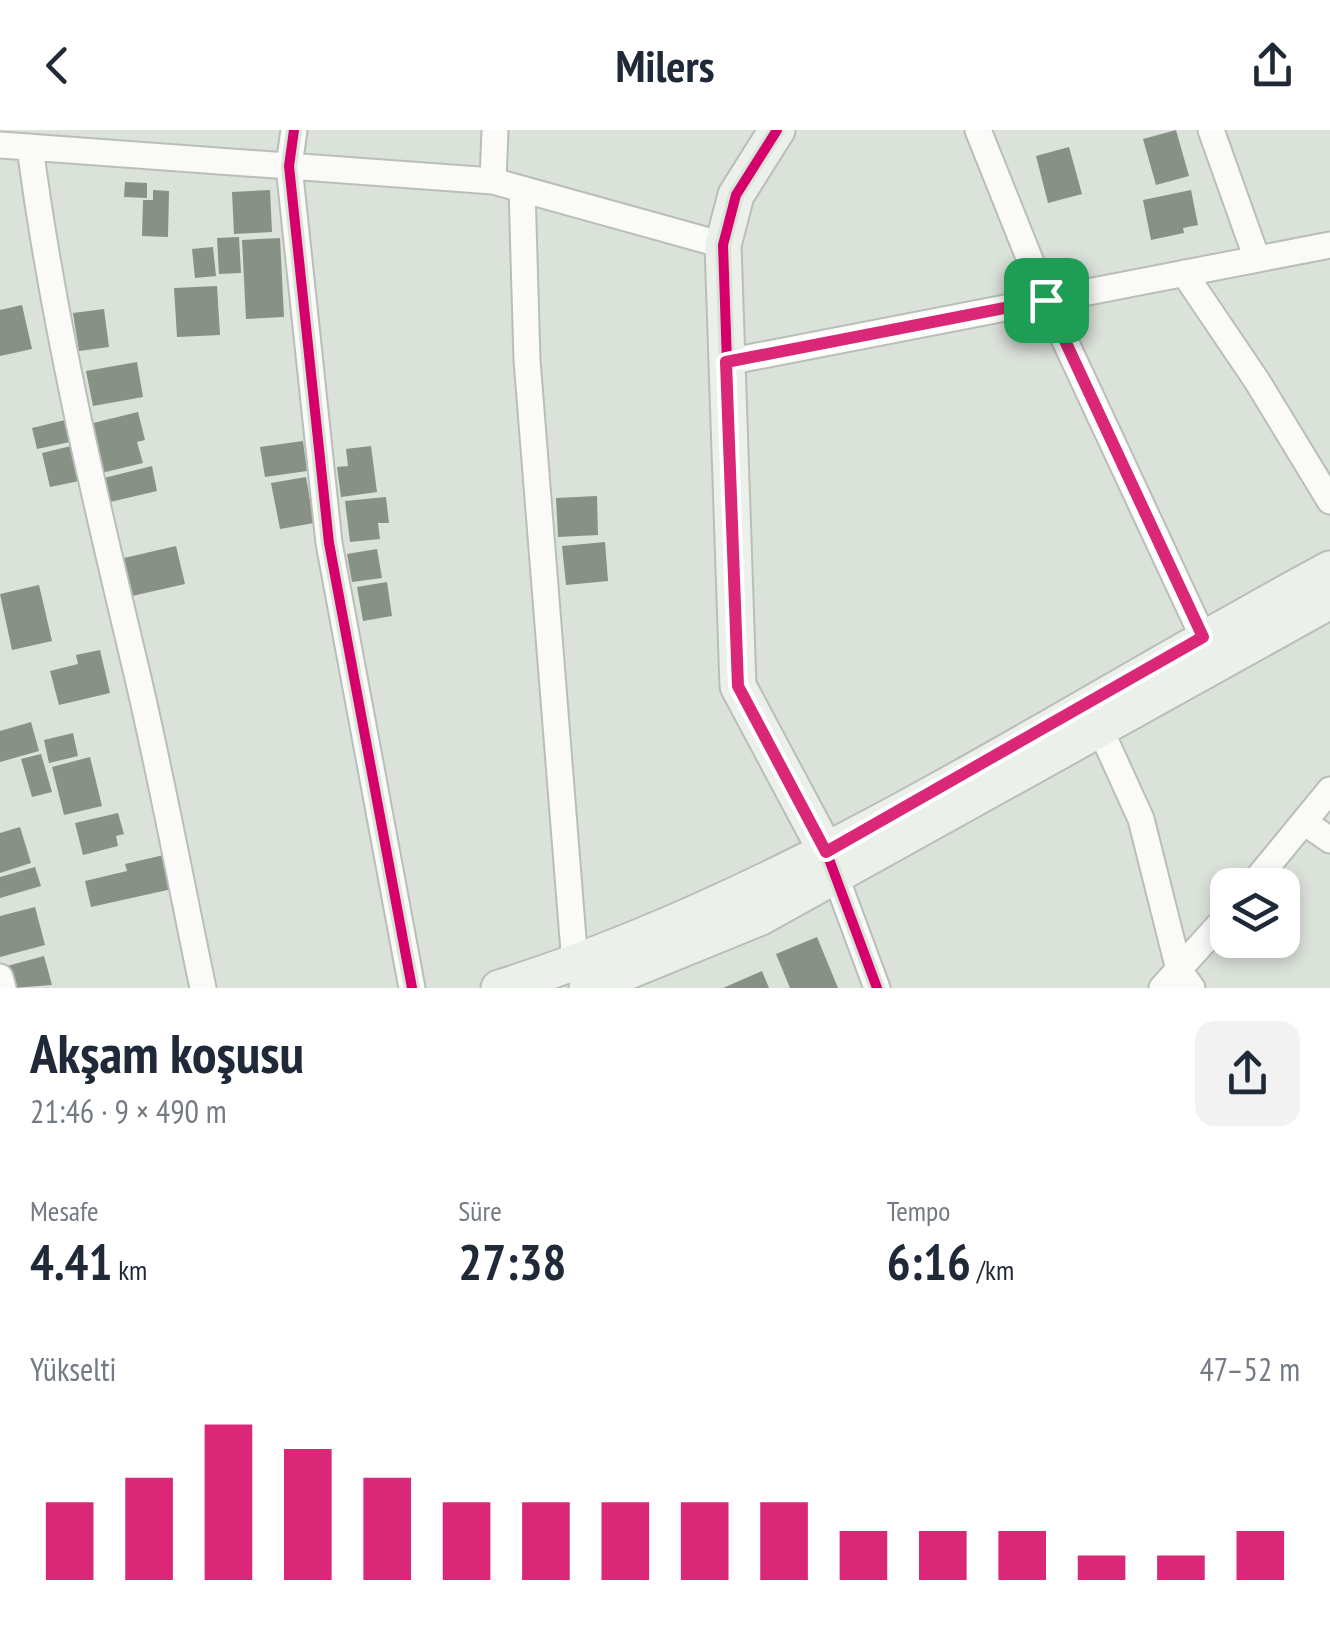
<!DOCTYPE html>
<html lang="tr">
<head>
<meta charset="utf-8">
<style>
	body { margin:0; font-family:"PT Sans Narrow",sans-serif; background:#f2f2f3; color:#1f2937; height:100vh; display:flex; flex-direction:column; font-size:38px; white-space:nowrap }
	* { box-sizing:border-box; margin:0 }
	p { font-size:32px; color:#747a83 }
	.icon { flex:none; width:55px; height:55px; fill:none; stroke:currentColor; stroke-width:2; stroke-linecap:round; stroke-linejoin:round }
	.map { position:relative; height:858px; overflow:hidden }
	.details { display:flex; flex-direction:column; background:#fff; flex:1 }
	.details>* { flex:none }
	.buttons { position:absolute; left:1210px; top:738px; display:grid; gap:20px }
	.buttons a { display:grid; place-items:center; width:90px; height:90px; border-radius:20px; background:#fff; box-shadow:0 5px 15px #0003; font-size:50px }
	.pin { position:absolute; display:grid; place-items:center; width:85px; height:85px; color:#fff; margin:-42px; border-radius:20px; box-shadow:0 5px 15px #0006 }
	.round { display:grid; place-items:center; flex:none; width:105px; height:105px; border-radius:20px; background:#f2f2f3 }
	.head { display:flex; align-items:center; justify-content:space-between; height:170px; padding:0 30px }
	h1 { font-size:55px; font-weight:800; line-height:75px }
	.figures { display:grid; grid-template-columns:repeat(3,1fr); gap:15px; height:170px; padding:10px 30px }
	.figures div { display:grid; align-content:center }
	.figures b { font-size:50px; font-weight:800 }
	.figures small { font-size:28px; font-weight:400 }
	.figures p { font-size:28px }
	.chart { height:280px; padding:20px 30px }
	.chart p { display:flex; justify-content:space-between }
	.chart svg { width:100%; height:180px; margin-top:10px; stroke:#db2777; stroke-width:6 }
	header { display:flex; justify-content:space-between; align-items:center; height:130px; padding:0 30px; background:#fff; font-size:45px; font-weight:800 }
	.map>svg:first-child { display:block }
</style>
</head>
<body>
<header><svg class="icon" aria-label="back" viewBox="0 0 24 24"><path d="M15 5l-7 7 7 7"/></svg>Milers<svg class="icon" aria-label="share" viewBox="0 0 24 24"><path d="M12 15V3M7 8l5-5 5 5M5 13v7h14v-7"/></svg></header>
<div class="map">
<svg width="1330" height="858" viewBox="0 0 1330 858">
	<rect width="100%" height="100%" fill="#dbe2da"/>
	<path fill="#879185" d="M1176,0L1189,46L1156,55L1143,9Z
		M1069,17L1082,64L1048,73L1036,26Z
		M125,52L147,53V68L124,67Z
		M153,60L169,61L168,107L142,106L143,70H153Z
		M270,60L272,102L234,104L232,62Z
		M1191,60L1198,95L1183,98L1184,103L1151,110L1143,70Z
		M239,107L241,143L219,144L217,108Z
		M280,108L284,187L246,189L242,110Z
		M213,117L216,146L195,148L192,119Z
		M217,156L220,205L177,207L174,158Z
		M22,175L32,219L0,226V180Z
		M104,179L109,217L79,221L73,183Z
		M137,232L143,267L93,276L86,241Z
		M138,282L145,310L137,312L143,333L97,344L85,295Z
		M65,290L70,312L37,319L32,298Z
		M303,311L307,341L265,347L260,317Z
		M71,316L79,351L50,357L42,323Z
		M371,316L377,362L341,367L337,337L348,336L346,319Z
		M152,336L157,361L110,372L104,348Z
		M306,347L314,393L280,399L271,353Z
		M597,366L598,405L558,407L556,368Z
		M386,367L389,393H378L380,409L350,412L345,371Z
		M605,412L608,451L566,455L562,416Z
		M176,416L185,454L132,466L124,428Z
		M377,419L382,448L352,452L347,424Z
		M387,452L392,486L363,491L357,457Z
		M39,455L52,511L12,520L0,464Z
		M100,520L110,563L59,575L50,541L78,534L76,525Z
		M31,592L39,621L0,632V601Z
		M73,603L78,626L49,633L44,610Z
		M41,624L52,662L32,667L21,629Z
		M90,627L102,676L64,685L52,637Z
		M118,683L124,704L116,706L118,716L83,725L75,693Z
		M20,697L31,733L0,743V703Z
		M164,725L172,759L91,777L85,751L127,741L125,734Z
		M35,737L41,756L0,768V747Z
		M35,777L45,815L0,827V786Z
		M817,807L838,858H790L776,824Z
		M44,826L52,855L13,858L7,836Z
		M762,841L769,858H723Z"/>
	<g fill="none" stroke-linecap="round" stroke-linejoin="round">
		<g stroke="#b9beb8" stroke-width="29">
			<path id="street" d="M294,0L289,36L329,413L412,858
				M978,0L1046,170L1203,507
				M1211,0L1257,129
				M0,15L493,51L723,115
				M30,17C53,191 93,360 134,531C160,639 180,749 203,858
				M493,51L495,0
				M522,59L527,230L575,834
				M1184,143L1257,251L1330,371
				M727,232L1330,115
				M1101,601L1141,689L1179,840L1192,858
				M1304,692L1330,710
				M830,731L877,858
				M1252,755L1330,660
				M0,847L3,858
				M1162,858L1228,785"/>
		</g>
		<g stroke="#b9beb8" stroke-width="39">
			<path id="secondary" d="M777,0L736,65L723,115L738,556L826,721
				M499,858C797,765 1057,585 1330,439
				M587,858L761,787L1330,471"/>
		</g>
		<use href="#street" stroke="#fafbf9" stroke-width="25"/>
		<use href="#secondary" stroke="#ebf0ea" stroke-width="35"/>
		<g stroke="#d8e5d6" stroke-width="16">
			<path id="cycleway" d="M294,0L289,36L329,413L412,858
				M777,0L736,65L723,115L738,556L826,721L877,858"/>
		</g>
		<use href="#cycleway" stroke="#d6006c" stroke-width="10"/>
	</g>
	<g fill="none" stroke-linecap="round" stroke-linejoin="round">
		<g stroke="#fff" stroke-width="20">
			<path id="route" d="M1046,170L1203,507L826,722L738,556L726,232Z"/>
		</g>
		<use href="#route" stroke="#db2777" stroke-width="12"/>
	</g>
</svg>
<div class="buttons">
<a><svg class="icon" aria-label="layers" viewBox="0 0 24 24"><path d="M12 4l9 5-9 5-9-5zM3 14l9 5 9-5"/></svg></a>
</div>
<div class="pin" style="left:1046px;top:170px;background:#1e9e55"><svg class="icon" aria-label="arrive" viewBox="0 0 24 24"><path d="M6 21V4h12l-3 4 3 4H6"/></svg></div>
</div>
<section class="details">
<div class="head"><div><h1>Akşam koşusu</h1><p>21:46 · 9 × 490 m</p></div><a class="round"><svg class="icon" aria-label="share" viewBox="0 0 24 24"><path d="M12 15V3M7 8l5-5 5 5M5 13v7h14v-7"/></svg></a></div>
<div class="figures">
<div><p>Mesafe</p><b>4.41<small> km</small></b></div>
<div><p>Süre</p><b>27:38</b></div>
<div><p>Tempo</p><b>6:16<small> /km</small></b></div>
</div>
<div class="chart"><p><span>Yükselti</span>47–52 m</p>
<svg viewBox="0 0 160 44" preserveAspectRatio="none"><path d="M5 44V25M15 44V19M25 44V6M35 44V12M45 44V19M55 44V25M65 44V25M75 44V25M85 44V25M95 44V25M105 44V32M115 44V32M125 44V32M135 44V38M145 44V38M155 44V32"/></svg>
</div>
</section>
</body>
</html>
